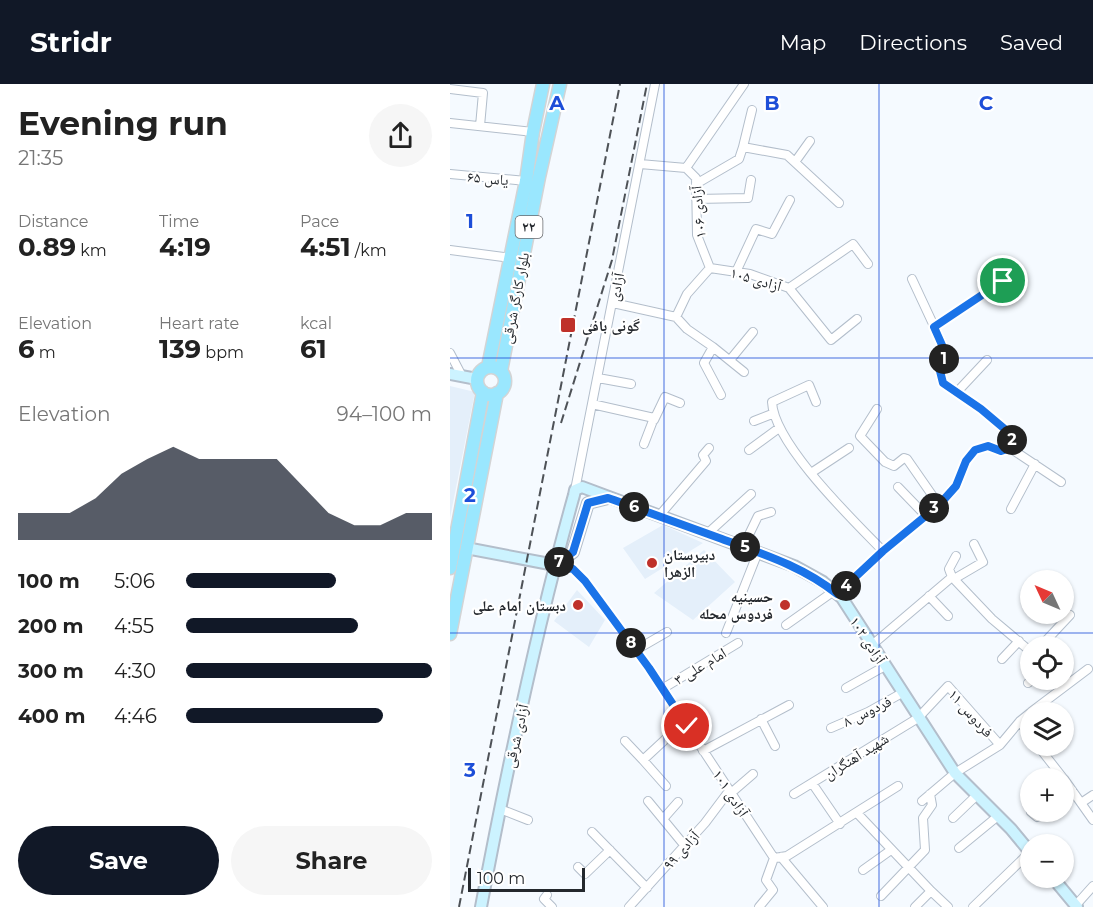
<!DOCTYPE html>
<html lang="en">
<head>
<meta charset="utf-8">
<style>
	body { margin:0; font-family:Montserrat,"Noto Naskh Arabic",sans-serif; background:#f6f6f6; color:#222; height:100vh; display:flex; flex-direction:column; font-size:22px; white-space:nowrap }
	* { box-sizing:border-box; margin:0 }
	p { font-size:20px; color:#767676 }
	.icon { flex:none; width:33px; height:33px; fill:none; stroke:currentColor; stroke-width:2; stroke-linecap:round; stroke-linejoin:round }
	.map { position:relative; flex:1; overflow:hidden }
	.details { display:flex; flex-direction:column; background:#fff; width:450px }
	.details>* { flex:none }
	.needle { width:39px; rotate:314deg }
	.tools { position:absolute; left:570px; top:486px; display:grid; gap:12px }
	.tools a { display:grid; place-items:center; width:54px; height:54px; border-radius:50%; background:#fff; box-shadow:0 2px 4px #0004; font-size:30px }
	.scale { position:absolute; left:18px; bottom:15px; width:117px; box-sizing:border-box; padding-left:6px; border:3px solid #24282d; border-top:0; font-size:16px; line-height:21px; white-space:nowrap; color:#24282d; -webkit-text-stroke:4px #fff; paint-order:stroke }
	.pin { position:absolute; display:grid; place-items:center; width:51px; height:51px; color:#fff; margin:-26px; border:3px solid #fff; border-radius:50%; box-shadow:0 2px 6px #0007 }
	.km { position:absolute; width:30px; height:30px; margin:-15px; border-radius:50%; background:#222; color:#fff; font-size:16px; line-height:30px; text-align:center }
	.round { display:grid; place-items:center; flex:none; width:63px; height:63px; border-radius:32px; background:#f6f6f6 }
	.overview { display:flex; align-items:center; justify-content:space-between; height:102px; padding:0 18px }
	h1 { font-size:33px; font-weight:700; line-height:45px }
	.stats { display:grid; grid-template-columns:repeat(3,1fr); gap:9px; height:102px; padding:6px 18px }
	.stats div { display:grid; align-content:center }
	.stats b { font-size:26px; font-weight:700 }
	.stats small { font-size:16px; font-weight:400 }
	.stats p { font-size:16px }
	.chart { height:168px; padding:12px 18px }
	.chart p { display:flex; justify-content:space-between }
	.chart svg { width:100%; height:108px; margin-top:6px; fill:#111827; opacity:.7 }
	.primary-button { display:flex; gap:12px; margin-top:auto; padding:12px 18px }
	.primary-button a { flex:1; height:69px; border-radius:36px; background:#111827; color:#fff; font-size:24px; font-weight:700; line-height:69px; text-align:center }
	.primary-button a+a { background:#f6f6f6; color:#222 }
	ul { padding:0 18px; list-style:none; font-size:20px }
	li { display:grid; grid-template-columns:96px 72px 1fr; align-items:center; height:45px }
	li i { height:15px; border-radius:8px; background:#111827 }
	header { display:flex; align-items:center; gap:36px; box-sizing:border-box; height:84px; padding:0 30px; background:#111827; color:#fff }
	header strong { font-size:28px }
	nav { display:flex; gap:33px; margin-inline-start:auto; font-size:21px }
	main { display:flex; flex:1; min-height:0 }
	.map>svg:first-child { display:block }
</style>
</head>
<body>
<header>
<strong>Stridr</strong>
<nav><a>Map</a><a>Directions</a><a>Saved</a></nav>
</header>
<main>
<section class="details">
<div class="overview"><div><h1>Evening run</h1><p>21:35</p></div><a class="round"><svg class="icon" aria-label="share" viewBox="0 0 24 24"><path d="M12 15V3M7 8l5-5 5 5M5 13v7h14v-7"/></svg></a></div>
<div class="stats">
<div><p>Distance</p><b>0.89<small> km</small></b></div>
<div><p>Time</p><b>4:19</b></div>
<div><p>Pace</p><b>4:51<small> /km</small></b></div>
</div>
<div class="stats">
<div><p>Elevation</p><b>6<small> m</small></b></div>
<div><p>Heart rate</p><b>139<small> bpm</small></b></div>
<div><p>kcal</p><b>61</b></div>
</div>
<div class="chart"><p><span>Elevation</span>94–100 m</p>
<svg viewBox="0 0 160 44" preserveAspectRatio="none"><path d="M0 44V33L10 33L20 33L30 27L40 17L50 11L60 6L70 11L80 11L90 11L100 11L110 22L120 33L130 38L140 38L150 33L160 33V44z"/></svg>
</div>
<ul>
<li><b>100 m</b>5:06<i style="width:61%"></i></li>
<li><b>200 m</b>4:55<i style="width:70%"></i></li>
<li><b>300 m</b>4:30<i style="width:100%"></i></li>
<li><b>400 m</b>4:46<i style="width:80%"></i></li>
</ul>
<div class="primary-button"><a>Save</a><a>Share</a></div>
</section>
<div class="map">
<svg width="643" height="823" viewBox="0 0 643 823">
	<rect width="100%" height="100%" fill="#f5faff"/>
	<path fill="#e4effa" d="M0,302L25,308L0,434Z
		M213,441L253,459L195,495L173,464Z
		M254,466L285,498L243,536L204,509Z
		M127,506L155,536L139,563L104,537Z"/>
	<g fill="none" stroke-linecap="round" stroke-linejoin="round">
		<g stroke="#b3becb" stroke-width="10">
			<path id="street" d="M0,5L33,9L30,42
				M302,26L293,63L337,71L389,119
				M0,39L83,48
				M345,78L360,57
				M190,80L236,84L246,94L247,151L260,184
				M236,84L294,0
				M0,90L76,97
				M246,100L289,75L293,63
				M246,115L298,114L301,96
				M0,166L61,174
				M286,188L306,145L322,150L340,116
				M339,204L381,256L407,235
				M163,219L226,233L237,210L260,184L300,190L339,204L403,160L418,180
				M226,233L237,245L263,263L254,279L271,311
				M484,243L553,197
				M263,263L294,288
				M0,269L12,292
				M280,276L303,248
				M148,294L181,300
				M507,308L537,276
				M366,318L359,301L322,318C324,360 403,436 433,467
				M142,320L204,334L194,360
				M427,325L410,352L435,378L444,382L454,374L457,375L489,421
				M204,336L215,313L230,319
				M304,337L322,330
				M560,364L611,398
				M299,366L329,344
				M361,389L399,364
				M448,403L476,432
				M125,406L205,0
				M561,425L585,380
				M209,432L256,377L253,371L259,364
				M257,450L301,410
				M293,463L308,432L321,428
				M506,472L499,485L502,493L542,535L580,567
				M105,481L123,485L135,497L199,584L324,774
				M504,495L533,478L524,460
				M387,511L433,467L489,421L506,402L516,377L525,366L538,362L551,367L560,364L563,352L531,325L493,299L490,287L497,270L462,195
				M479,512L498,532
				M336,541L384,507
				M276,549L308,468
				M422,561L502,493
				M591,562L620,531
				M186,566L217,548
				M552,575L569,557
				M578,599L582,596
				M396,604L435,582
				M212,605L288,559
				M581,628L638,585
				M311,635L325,662
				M570,637L580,651
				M381,644L418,628L452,609
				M175,657L193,676L234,638
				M588,662L613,694
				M253,667L339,621
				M193,676L216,702
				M614,695L643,736
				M362,699L390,740
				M281,709L303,690
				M344,710L468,634L498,602L550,661
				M614,712L622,706
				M198,717L235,762
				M472,717L505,689L550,661L570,637L580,629
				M631,719L643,711
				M50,725L78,736
				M581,728L587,733L594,728
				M407,729L481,807
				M503,734L527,711
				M213,735L228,718
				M142,748L197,804
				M509,764L548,732
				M331,773L373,823
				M324,774L337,772L448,702
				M128,783L135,790L160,766
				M413,786L441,766
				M97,811L94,815L102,823
				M431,812L475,766L473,734L482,721L480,710
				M626,821L643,802
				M179,823L255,739L279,707
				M309,823L323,806L316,796L324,774
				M465,823L481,807L498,823
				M523,823L580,768"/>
		</g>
		<g stroke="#b3becb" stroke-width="14">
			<path id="secondary" d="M0,290L27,295
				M16,464L105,481
				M105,481L123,468L138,419L158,414
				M603,794L627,823
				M31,823C57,685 86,546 124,411L125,406L132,403L344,482L373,498L392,514L505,689L561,745L580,768"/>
		</g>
		<g stroke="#d3d4d5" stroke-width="15">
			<path id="primary" d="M38,283L76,97L83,48L93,0
				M27 297a14 14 0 1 1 28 0a14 14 0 1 1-28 0Z
				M51,287L89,93L110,0
				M0,484L33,308
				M0,550L47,309"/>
		</g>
		<use href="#street" stroke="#fff" stroke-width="8"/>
		<use href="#secondary" stroke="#ccf3ff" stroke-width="10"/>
		<use href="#primary" stroke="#9ae7fe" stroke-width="12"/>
		<path stroke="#4e5257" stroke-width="2" stroke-dasharray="9 4.5" stroke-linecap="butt" d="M111,339L162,176L197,0
			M9,823L170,0"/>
	</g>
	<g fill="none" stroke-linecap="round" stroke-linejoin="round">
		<g stroke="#fff" stroke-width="12">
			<path id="route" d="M237,642L199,584L135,497L123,485L105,481L123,468L138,419L158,414L164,416C200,429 236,442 272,455C313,470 354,483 387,510L433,467L489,421L506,402L516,377L525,366L538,362L551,367L560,364L563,352L531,325L493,299L490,287L496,270L484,243L553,197"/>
		</g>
		<use href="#route" stroke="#1a73e8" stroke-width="8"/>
	</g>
	<path fill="none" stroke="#1d4ed8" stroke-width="1.5" stroke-opacity="0.55" d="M214,0V823M429,0V823M0,274H643M0,549H643"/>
	<g fill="#bf312a" stroke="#fff" stroke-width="2">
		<rect x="110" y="233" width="16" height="16" rx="3"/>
		<circle cx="202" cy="479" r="6"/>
		<circle cx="128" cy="521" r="6"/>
		<circle cx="335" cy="521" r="6"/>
	</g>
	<g text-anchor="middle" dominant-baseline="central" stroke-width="4.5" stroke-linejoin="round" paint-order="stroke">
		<rect fill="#fff" stroke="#66686c" stroke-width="1.5" x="65.5" y="132" width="27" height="22" rx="4.5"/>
		<g font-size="14" font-weight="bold" fill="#24282d">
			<text x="79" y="143">۲۲</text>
		</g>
		<g font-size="15" fill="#24282d" stroke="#fff">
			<text transform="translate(38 94) rotate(5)">یاس ۶۵</text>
			<text transform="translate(248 128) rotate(-95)">آزادی ۱۰۶</text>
			<text transform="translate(306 195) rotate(16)">آزادی ۱۰۵</text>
			<text transform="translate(166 203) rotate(-79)">آزادی</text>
			<text transform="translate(65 214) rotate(-79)">بلوار کارگر شرقی</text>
			<text transform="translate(418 556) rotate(57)">آزادی ۱۰۲</text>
			<text transform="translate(250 582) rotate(-31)">امام علی ۳</text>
			<text transform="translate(417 627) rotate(-26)">فردوس ۸</text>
			<text transform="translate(521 629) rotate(48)">فردوس ۱۱</text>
			<text transform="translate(66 652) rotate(-77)">آزادی شرقی</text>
			<text transform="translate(406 672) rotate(-32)">شهید آهنگران</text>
			<text transform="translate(281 709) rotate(57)">آزادی ۱۰۱</text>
			<text transform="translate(231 766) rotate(-48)">آزادی ٩٩</text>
		</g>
		<g font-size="15" font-weight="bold" fill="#24282d" stroke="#fff" text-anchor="start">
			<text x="132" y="241">گونی بافی</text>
			<text x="214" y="470">دبیرستان<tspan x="214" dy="17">الزهرا</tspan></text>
			<text x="323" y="512" text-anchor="end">حسینیه<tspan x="323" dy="17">فردوس محله</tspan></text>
			<text x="116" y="521" text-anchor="end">دبستان امام علی</text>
		</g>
	</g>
	<g font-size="20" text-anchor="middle" font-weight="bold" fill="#1d4ed8" stroke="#fff" stroke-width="4.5" stroke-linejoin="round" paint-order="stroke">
		<text x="107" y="26">A</text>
		<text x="322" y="26">B</text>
		<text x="536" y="26">C</text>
		<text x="20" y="144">1</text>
		<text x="20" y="418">2</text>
		<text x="20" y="693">3</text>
	</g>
</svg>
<div class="tools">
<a><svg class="needle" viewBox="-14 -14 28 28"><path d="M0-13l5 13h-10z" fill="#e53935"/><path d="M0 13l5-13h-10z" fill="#767676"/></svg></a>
<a><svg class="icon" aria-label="locate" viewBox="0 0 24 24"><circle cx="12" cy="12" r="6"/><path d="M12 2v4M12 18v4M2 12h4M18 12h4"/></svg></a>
<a><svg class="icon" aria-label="layers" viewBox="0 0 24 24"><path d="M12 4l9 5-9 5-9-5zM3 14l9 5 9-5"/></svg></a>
<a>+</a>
<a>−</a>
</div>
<div class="scale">100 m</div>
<div class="pin" style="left:553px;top:197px;background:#1e9e55"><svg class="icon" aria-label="arrive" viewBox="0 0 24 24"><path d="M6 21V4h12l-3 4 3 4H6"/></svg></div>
<div class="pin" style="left:237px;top:642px;background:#d93025"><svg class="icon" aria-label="check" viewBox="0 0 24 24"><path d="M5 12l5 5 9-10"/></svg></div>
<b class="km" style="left:494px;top:275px">1</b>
<b class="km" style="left:562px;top:356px">2</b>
<b class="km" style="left:484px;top:424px">3</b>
<b class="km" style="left:396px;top:502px">4</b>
<b class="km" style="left:295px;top:463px">5</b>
<b class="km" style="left:184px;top:423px">6</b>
<b class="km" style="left:109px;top:478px">7</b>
<b class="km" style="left:181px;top:559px">8</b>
</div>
</main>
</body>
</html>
